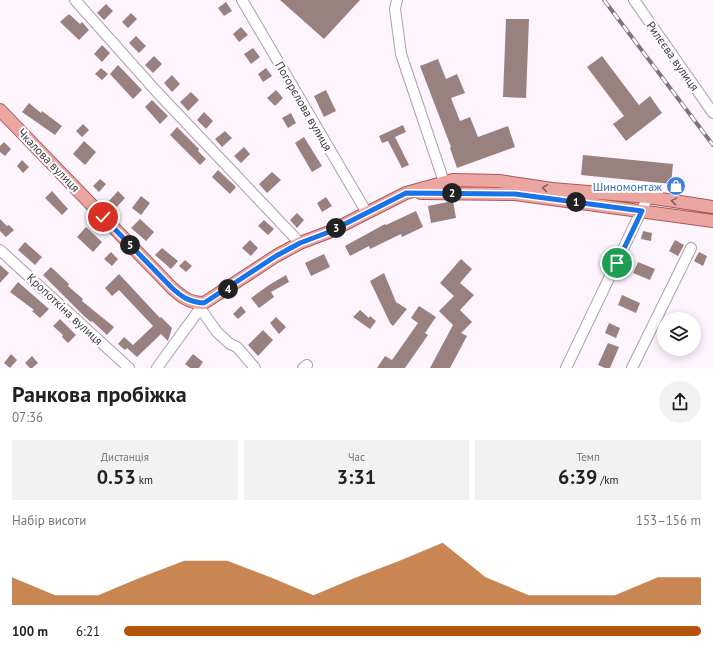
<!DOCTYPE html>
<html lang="uk">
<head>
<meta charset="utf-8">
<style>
	body { margin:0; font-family:"PT Sans",sans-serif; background:#f2f2f2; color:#222; height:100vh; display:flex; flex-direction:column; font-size:15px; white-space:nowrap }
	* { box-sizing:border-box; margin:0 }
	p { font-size:13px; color:#767676 }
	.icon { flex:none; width:22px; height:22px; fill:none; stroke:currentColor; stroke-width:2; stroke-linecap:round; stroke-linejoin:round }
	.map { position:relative; height:368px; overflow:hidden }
	.sheet { display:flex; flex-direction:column; background:#fff; flex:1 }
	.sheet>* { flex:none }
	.fabs { position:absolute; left:657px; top:312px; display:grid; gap:8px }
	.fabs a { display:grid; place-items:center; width:44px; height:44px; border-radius:50%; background:#fff; box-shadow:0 2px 10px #0003; font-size:20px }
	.pin { position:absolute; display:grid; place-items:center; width:34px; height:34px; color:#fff; margin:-17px; border:2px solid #fff; border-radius:50%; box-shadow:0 1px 4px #0007 }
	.km { position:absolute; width:20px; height:20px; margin:-10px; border-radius:50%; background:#222; color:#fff; font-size:11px; line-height:20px; text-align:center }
	.round { display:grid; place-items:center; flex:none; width:42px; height:42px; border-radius:21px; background:#f2f2f2 }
	.overview { display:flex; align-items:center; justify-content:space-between; height:68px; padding:0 12px }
	h1 { font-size:22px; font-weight:800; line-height:30px }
	.figures { display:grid; grid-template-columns:repeat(3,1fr); gap:6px; height:68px; padding:4px 12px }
	.figures div { display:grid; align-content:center; border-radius:0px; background:#f2f2f2; text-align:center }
	.figures b { font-size:20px; font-weight:800 }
	.figures small { font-size:11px; font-weight:400 }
	.figures p { font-size:11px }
	.chart { height:112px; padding:8px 12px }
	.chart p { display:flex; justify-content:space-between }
	.chart svg { width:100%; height:72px; margin-top:4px; fill:#b45309; opacity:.7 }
	ul { padding:0 12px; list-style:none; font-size:13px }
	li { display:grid; grid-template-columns:64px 48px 1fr; align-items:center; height:30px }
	li i { height:10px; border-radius:5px; background:#b45309 }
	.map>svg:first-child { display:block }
</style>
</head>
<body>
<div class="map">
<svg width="713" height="368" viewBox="0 0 713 368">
	<rect width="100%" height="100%" fill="#fef4fe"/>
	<path fill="#99817f" d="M280,0H360L324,39Z
		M226,2L232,11L224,16L218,8Z
		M106,4L113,11L104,20L97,13Z
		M131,13L137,19L128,28L122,22Z
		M69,14L80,24L82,22L89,30L79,40L60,22Z
		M506,19H529L526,98L503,97Z
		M241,27L248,35L239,42L233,34Z
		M136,36L146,46L139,53L129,43Z
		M102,45L110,53L102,62L94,54Z
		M253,48L260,57L251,64L244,54Z
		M154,56L162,64L153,73L145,65Z
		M602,56L639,105L650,96L662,113L626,141L613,124L624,116L587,67Z
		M438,59L446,79L457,74L465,93L451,98L460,121L470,117L478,137L508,126L515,147L457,168L450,148L451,147L420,66Z
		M118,65L142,90L133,99L110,74Z
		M101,68L108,74L102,80L95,74Z
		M266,68L272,76L263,82L258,74Z
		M172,75L180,84L172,92L164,83Z
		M276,90L283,98L275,106L267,98Z
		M326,90L336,111L324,117L314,96Z
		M191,92L199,100L188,111L180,102Z
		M152,100L168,116L160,124L145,107Z
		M29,103L41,113L42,111L62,126L55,135L22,112Z
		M204,112L213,121L206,129L197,120Z
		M291,113L296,123L288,128L282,118Z
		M83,124L89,130L82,137L76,131Z
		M403,125L406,132L395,137L409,165L402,168L388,141L382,143L379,136Z
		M177,127L199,149L198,151L206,159L200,165L170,135Z
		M225,131L232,138L222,147L215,139Z
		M304,137L322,166L312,172L295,143Z
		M84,141L96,152L85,165L73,154Z
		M4,142L11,149L5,156L0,152V146Z
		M244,147L250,154L241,163L234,156Z
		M583,155L673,164L671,184L581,175Z
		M22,160L29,167L23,173L17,166Z
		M218,170L236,187L230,194L212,177Z
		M272,172L281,180L267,193L259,184Z
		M100,179L106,184L99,192L93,186Z
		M52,191L68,209L62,215L45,198Z
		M118,191L125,198L115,209L108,202Z
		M141,196L150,203L141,215L132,208Z
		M326,197L332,206L322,212L317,203Z
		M453,201L456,218L431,223L428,206Z
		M416,211L423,227L402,237L401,234L370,249L369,246L350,256L345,246L385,224L386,225Z
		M297,213L304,220L297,228L290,220Z
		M0,219L7,226L9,225L14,230L6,237L0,231Z
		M140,219L154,232L146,241L131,228Z
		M264,220L274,229L268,235L258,226Z
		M86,227L102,242L93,252L77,237Z
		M643,231L652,233L651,241L641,239Z
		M250,240L258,248L251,256L242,248Z
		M675,240L684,245L678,256L669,251Z
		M25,242L42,257L35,265L18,250Z
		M162,248L178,261L171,269L155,255Z
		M111,252L118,259L112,266L104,259Z
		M699,252L707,256L703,266L694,261Z
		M324,254L330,267L311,276L305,263Z
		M461,259L472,269L460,283L474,295L460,310L472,322L461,333L467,336L450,368H430L453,325L439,311L454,296L440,283Z
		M185,260L192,266L186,272L179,266Z
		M638,262L655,269L650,280L633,273Z
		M0,265L9,273L0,283Z
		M51,267L69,284L68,286L83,299L82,301L114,327L107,335L92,321L91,322L84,316L43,275Z
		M384,273L396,302L407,309L393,326L390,323L370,281Z
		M119,274L160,318L161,317L172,328L168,341L161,334L137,357L127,348L125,350L118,344L124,337L133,345L153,326L119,290L112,296L105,288Z
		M286,275L289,282L271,292L274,297L259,308L251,298L269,285Z
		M18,282L49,309L40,318L32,311L34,310L10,292Z
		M622,295L640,303L636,313L618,305Z
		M241,306L246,312L238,319L233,314Z
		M419,306L436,317L425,333L428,335L405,368H377L385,356L392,360L418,323L411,318Z
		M360,310L369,318L370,316L376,321L370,329L353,317Z
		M276,317L286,327L279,334L270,323Z
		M60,319L76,335L68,343L62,337L63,335L53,326Z
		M609,323L620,328L616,338L605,333Z
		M263,330L273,340L258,356L248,345Z
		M608,343L619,347L610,368H605L598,365Z
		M11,354L17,360L10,368L4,363Z
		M193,354L203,362L199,368H190L185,364Z
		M32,356L38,363L32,368H30L25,363Z"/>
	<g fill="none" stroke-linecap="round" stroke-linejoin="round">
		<g stroke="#ae9eae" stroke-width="12">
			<path id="minor" d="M75,0L156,91L300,243
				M242,0L367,213
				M397,0L395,9L401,54L444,182
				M634,0L713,113
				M0,250L129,368
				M200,308L217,332L230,344L237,347L255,368
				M157,368L204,303
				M303,368L307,365
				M566,368L648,197
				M632,368L691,248"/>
		</g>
		<g stroke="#a85a57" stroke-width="14">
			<path id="major" d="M0,110L172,288C182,297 189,303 204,303L276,256L300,243L329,232L406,193L453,180L499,181L552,189L648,197L713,207
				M421,193L515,194L713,221"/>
		</g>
		<use href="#minor" stroke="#fff" stroke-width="10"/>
		<use href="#major" stroke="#eca6a1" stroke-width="12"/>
		<g stroke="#7e767e" stroke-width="4">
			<path id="rail" d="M604,0L713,145"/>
		</g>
		<use href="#rail" stroke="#fff" stroke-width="2.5" stroke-dasharray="8" stroke-linecap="butt"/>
	</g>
	<defs><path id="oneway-chevron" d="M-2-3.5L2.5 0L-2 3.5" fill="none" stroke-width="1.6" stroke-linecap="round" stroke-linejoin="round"/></defs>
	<g stroke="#7d6063">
		<use href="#oneway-chevron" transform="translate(545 188) rotate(-172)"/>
		<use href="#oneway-chevron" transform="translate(674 201) rotate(-171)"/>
	</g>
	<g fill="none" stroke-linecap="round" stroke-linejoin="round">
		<g stroke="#fff" stroke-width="8">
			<path id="route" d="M103,217L172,288C182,297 189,302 204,303L276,256L300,243L329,232L406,193L515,194L642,211L617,263"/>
		</g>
		<use href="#route" stroke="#1a73e8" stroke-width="5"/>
	</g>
	<defs>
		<g id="shop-disc" transform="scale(1)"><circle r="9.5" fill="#3f7fe0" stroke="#fff"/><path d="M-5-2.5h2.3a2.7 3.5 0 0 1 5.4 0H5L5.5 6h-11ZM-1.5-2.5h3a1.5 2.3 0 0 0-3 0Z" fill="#fff"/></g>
	</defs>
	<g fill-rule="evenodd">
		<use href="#shop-disc" x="676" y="186"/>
	</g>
	<g text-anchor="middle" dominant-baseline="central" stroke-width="4" stroke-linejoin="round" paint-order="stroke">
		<g font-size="12" fill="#413a41" stroke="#fff">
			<text transform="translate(673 56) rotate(55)">Рилєєва вулиця</text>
			<text transform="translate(304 106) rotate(60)">Погорєлова вулиця</text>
			<text transform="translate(49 160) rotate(46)">Чкалова вулиця</text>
			<text transform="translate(65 309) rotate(43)">Кропоткіна вулиця</text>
		</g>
		<g font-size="12" fill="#366cbe" stroke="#fff" text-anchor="end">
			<text x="662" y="186">Шиномонтаж</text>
		</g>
	</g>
</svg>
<div class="fabs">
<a><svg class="icon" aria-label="layers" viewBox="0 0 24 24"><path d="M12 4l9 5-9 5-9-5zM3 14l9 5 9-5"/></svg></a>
</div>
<div class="pin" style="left:617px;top:263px;background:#1e9e55"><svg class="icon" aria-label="arrive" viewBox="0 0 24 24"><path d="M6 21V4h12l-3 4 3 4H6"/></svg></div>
<div class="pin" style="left:103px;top:217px;background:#d93025"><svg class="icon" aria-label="check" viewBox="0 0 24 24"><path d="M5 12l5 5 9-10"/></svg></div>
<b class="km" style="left:576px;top:202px">1</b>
<b class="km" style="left:452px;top:193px">2</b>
<b class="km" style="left:336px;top:228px">3</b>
<b class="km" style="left:228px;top:289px">4</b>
<b class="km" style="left:130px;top:245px">5</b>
</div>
<section class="sheet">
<div class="overview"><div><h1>Ранкова пробіжка</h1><p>07:36</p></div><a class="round"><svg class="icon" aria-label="share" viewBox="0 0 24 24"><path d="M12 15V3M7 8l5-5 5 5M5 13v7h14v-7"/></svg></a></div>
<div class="figures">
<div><p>Дистанція</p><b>0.53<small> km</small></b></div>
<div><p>Час</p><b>3:31</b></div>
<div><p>Темп</p><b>6:39<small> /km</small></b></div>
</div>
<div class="chart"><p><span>Набір висоти</span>153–156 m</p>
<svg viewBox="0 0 160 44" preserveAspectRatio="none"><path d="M0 44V27L10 38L20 38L30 27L40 17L50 17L60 27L70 38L80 27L90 17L100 6L110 27L120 38L130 38L140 38L150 27L160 27V44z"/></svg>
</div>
<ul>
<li><b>100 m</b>6:21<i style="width:100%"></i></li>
</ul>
</section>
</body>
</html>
